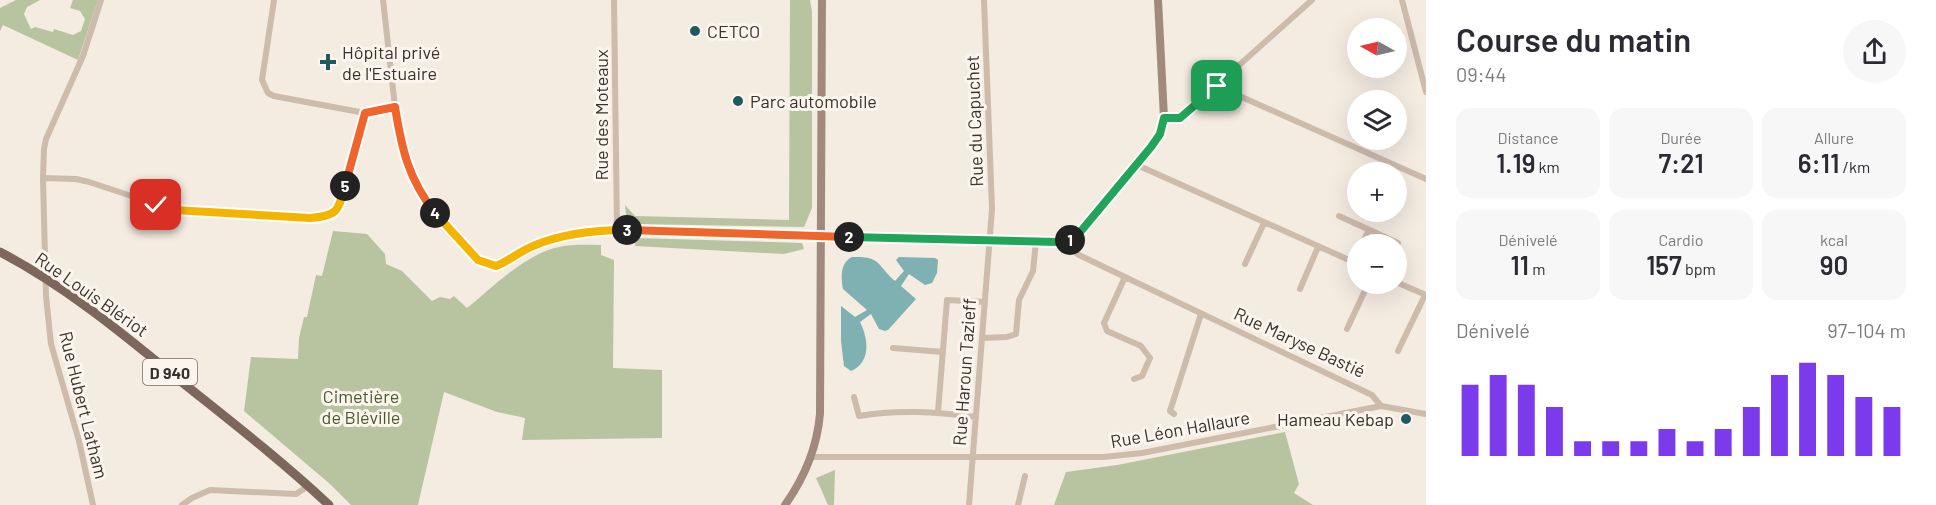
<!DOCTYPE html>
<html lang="fr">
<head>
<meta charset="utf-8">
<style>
	body { margin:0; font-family:Barlow,sans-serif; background:#f7f7f7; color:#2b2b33; height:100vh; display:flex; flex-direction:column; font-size:22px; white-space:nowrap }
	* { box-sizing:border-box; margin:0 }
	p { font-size:20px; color:#7c7c81 }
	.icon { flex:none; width:33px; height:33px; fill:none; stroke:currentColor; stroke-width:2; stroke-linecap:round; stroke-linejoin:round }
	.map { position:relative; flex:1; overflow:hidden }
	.side { display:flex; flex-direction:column; background:#fff; width:510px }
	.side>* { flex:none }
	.needle { width:39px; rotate:278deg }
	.controls { position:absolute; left:1347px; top:18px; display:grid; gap:12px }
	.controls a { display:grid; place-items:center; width:60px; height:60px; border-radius:50%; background:#fff; box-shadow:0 6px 24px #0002; font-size:30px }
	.pin { position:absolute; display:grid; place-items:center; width:51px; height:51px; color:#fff; margin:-26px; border-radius:12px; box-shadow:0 3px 9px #0006 }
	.km { position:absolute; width:30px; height:30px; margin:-15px; border-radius:50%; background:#222; color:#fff; font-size:16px; line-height:30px; text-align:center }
	.round { display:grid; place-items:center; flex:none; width:63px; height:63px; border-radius:32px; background:#f7f7f7 }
	.head { display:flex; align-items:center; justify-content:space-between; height:102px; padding:0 30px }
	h1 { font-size:33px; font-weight:600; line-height:45px }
	.figures { display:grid; grid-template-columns:repeat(3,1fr); gap:9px; height:102px; padding:6px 30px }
	.figures div { display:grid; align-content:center; border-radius:15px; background:#f7f7f7; text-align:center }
	.figures b { font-size:26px; font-weight:600 }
	.figures small { font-size:16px; font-weight:400 }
	.figures p { font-size:16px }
	.chart { height:168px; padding:12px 30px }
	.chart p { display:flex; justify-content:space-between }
	.chart svg { width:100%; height:108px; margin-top:6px; stroke:#7c3aed; stroke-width:6 }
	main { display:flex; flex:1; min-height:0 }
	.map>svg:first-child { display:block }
</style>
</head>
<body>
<main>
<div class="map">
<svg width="1426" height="505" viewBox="0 0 1426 505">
	<rect width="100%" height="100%" fill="#f4ebe1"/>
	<path fill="#b8c4a0" d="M16,0H40L27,7L24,14L31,29L35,27L53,32L54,29L73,35L81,31L85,19L80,11L70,8L73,0H98L78,60L3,25L0,31V8Z
		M790,0H810L812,11V208L804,227L635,224L626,215L625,205L635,216L789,220Z
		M333,231L367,234L385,254L386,264L402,271L432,301L440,297L450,299L454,296L467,308C493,287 525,254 559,247C573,244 588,245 601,245V255L614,260L613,368L662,370V438L522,440L525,418L497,412L444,392L418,505H351L330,484L244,411L251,357L298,359L299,338L304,317H307L316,275L322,276Z
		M636,238L802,243L804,249L784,254L635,246Z
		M1285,432L1299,484L1294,493L1313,505H1054L1066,472L1117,465Z
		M835,470L834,505H828L816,478Z"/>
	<path fill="#7fb0b2" d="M852,257C881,256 876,264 895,281L904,271L896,260L899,257L935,258L938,260L937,273L932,283L925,285L909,274L901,286L916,299L888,330L885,331L879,329L871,314L860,322C868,338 872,362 851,371L844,366L841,341V306L855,317L867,310L843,289C841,277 840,263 852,257Z"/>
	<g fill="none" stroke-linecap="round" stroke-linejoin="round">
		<path stroke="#cdbbac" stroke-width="6" d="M274,0L262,80L268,93L274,96L365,113L395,107
			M383,0L395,107L402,152L409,171L424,199L445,225L478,260L496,266L508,262L531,247L559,236L597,231L822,236
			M614,0L617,230
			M1402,0L1426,92
			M1217,86L1426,179
			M1164,118H1180L1312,0
			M1137,165L1358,264
			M43,178L76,179L89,182L174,210L310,218C322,217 331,218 339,207L365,113
			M1339,216L1398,243
			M1071,240L1072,250L1079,255L1372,395L1381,406
			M1362,244L1369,230
			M1245,264L1264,223
			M1125,277L1104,323L1107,331L1141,346L1150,358L1142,376L1134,379
			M1396,282L1426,295
			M1300,289L1318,247
			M1347,329L1368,284
			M982,338L1007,337L1016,334L1019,300L1033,271L1036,241
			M893,348L943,352
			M1398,351L1425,295
			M854,397L859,416C899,409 936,412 976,417
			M938,412L947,300L985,302
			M1174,414L1170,411L1201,314
			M811,457H1104L1142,453L1381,406L1426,414
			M93,505L79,441L51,344L46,296L43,178L44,149L46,139L83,56L101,0
			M182,505L192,498L210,490L296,494L308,486
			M969,505L992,209L984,0
			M1018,505L1025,476"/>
		<path stroke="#a18a7d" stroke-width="8" d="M822,236L1058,242L1071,240L1076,236L1151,147L1160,134L1164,118L1158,0
			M785,505C805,477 817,448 820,414L822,0"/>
		<path stroke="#7d675c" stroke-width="9" d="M0,252C65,286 122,333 178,379C229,420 281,460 329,505"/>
	</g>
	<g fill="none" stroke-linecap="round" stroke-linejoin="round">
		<g stroke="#fff" stroke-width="12">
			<path id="split-1" d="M1070,240L1081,231L1151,147L1160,134L1164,118H1180L1217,86"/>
		</g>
		<g stroke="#fff" stroke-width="12">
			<path id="split-2" d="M849,237L1058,242L1070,240"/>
		</g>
		<g stroke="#fff" stroke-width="12">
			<path id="split-3" d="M627,230L849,237"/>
		</g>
		<g stroke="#fff" stroke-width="12">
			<path id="split-4" d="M435,213L478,260L496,266C509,261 520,251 533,246C563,233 595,230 627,230"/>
		</g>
		<g stroke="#fff" stroke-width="12">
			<path id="split-5" d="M345,186L365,113L395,107C402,150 408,178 435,213"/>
		</g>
		<g stroke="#fff" stroke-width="12">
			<path id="split-6" d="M156,205L174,210L310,218C338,216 338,211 345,186"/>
		</g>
		<use href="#split-1" stroke="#22a559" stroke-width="8"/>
		<use href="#split-2" stroke="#22a559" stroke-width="8"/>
		<use href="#split-3" stroke="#f0652b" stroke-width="8"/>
		<use href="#split-4" stroke="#f5b400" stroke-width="8"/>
		<use href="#split-5" stroke="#f0652b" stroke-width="8"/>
		<use href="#split-6" stroke="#f5b400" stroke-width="8"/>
	</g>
	<g fill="#1f5a5e" stroke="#fbf5ee" stroke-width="2">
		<circle cx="695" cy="31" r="6"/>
		<path d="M325 53h6v6h6v6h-6v6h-6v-6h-6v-6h6z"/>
		<circle cx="738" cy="101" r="6"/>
		<circle cx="1406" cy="419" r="6"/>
	</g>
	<g text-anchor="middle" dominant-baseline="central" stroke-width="6" stroke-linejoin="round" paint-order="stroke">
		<rect fill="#fbf5ee" stroke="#756b66" stroke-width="1.5" x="143" y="359" width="54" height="26" rx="4.5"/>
		<g font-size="16" font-weight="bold" fill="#3b302b">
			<text x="170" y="372">D 940</text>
		</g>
		<g font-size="18" fill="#3b302b" stroke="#fbf5ee" text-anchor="start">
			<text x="707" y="31">CETCO</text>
			<text x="342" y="52">Hôpital privé<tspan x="342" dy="21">de l'Estuaire</tspan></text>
			<text x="750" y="101">Parc automobile</text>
			<text x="1394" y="419" text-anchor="end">Hameau Kebap</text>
		</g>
		<g font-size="18" fill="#3b302b" stroke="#fbf5ee">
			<text transform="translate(601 115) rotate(-90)">Rue des Moteaux</text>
			<text transform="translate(974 121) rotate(-92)">Rue du Capuchet</text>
			<text transform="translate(92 294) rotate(35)">Rue Louis Blériot</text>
			<text transform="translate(1300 342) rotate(25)">Rue Maryse Bastié</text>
			<text transform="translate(964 372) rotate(-86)">Rue Haroun Tazieff</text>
			<text transform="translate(84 405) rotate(76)">Rue Hubert Latham</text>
			<text transform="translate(1180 429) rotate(-10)">Rue Léon Hallaure</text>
		</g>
		<g font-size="18" fill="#4a5a2e" stroke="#fbf5ee">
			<text x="361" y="396">Cimetière<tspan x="361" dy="21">de Bléville</tspan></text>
		</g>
	</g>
</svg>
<div class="controls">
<a><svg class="needle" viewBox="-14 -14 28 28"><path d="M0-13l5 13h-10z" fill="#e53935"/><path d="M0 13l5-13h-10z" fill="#7c7c81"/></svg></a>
<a><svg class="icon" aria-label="layers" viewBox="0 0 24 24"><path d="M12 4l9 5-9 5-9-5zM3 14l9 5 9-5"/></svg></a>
<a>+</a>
<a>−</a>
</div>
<div class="pin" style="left:1217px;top:86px;background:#1e9e55"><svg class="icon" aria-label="arrive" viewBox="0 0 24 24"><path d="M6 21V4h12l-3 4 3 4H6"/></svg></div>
<div class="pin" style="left:156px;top:205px;background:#d93025"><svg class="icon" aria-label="check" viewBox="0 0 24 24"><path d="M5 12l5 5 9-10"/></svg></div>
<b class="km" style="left:1070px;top:240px">1</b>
<b class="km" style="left:849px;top:237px">2</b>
<b class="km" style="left:627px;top:230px">3</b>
<b class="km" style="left:435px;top:213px">4</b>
<b class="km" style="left:345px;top:186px">5</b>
</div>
<section class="side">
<div class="head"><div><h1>Course du matin</h1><p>09:44</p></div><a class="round"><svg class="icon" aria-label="share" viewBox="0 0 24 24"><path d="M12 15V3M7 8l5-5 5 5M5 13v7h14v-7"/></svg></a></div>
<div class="figures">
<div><p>Distance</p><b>1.19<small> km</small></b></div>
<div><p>Durée</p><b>7:21</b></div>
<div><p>Allure</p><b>6:11<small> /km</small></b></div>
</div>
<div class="figures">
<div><p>Dénivelé</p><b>11<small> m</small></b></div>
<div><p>Cardio</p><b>157<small> bpm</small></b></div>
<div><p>kcal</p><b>90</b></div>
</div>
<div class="chart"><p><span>Dénivelé</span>97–104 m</p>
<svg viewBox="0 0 160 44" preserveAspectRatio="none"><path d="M5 44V15M15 44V11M25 44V15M35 44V24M45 44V38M55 44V38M65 44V38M75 44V33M85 44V38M95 44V33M105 44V24M115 44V11M125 44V6M135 44V11M145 44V20M155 44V24"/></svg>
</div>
</section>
</main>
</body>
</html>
